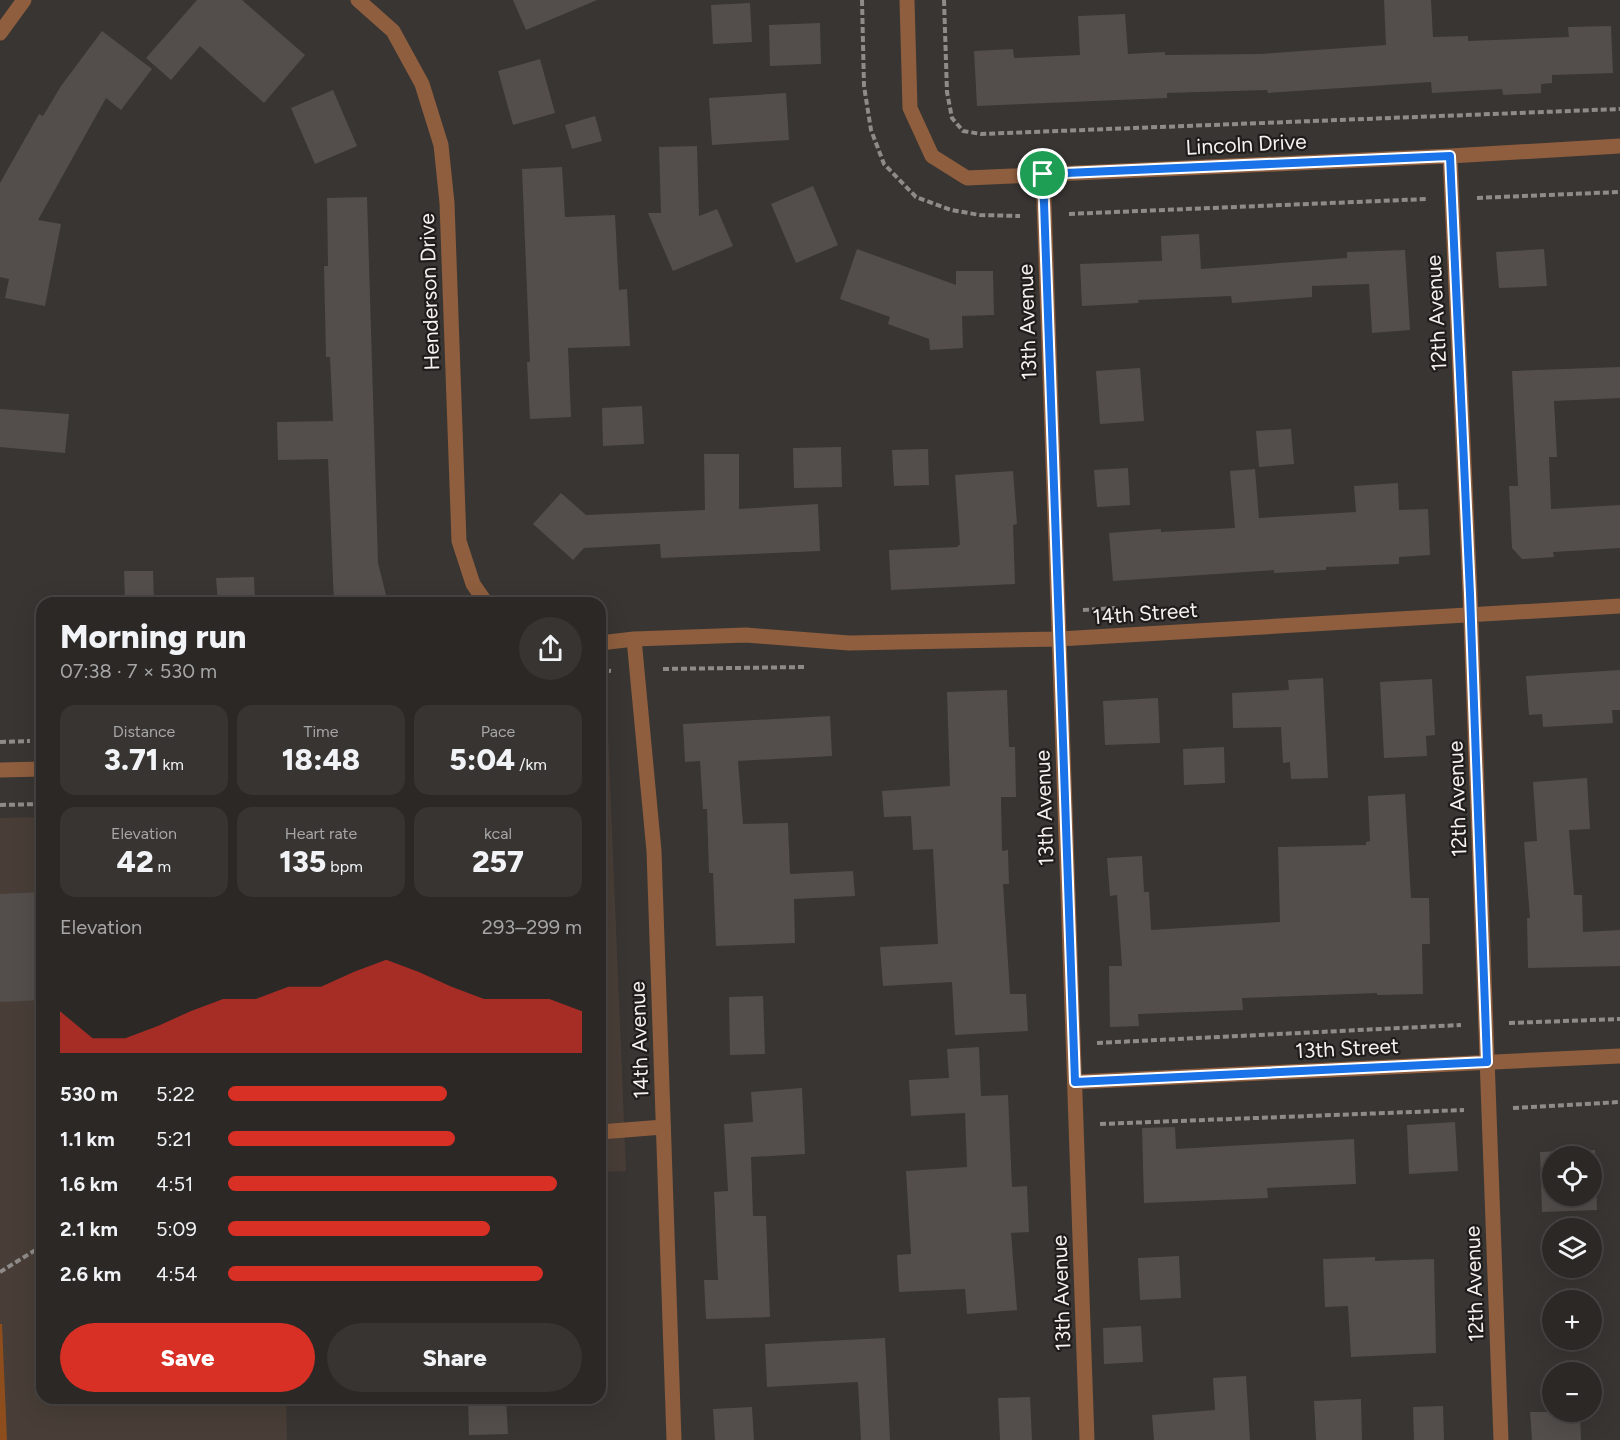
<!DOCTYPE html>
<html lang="en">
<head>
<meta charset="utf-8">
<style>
	body { margin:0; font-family:Figtree,sans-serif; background:#373432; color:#f1f3f6; height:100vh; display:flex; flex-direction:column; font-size:22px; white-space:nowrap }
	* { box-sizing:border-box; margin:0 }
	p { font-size:20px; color:#a6a6a7 }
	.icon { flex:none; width:33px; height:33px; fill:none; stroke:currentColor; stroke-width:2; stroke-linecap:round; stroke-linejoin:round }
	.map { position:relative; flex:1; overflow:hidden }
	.sheet { position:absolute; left:36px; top:597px; width:570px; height:807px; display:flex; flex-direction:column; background:#2b2826; border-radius:18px; box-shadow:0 6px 24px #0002,0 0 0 2px #474443 }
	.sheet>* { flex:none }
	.fabs { position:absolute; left:1542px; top:1146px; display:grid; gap:12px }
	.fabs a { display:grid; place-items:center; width:60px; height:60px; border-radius:50%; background:#2b2826; box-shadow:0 6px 24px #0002,0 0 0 2px #474443; font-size:30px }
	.pin { position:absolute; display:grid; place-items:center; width:51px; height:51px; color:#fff; margin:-26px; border:3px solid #fff; border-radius:50%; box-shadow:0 2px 6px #0007 }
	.round { display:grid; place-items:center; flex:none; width:63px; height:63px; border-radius:32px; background:#373432 }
	.overview { display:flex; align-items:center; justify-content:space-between; height:102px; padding:0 24px }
	h1 { font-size:33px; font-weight:800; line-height:45px }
	.metrics { display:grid; grid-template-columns:repeat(3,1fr); gap:9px; height:102px; padding:6px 24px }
	.metrics div { display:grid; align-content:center; border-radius:15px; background:#373432; text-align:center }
	.metrics b { font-size:30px; font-weight:800 }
	.metrics small { font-size:16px; font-weight:400 }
	.metrics p { font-size:16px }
	.chart { height:168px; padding:12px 24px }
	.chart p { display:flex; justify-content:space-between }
	.chart svg { width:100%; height:108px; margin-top:6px; fill:#d93025; opacity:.7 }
	.button { display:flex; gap:12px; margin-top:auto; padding:12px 24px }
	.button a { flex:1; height:69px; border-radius:36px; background:#d93025; color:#fff; font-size:24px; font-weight:800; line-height:69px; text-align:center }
	.button a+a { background:#373432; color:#f1f3f6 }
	ul { padding:0 24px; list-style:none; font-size:20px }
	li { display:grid; grid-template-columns:96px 72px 1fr; align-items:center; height:45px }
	li i { height:15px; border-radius:8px; background:#d93025 }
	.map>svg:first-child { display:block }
</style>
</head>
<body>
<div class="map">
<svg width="1620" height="1440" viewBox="0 0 1620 1440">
	<rect width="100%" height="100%" fill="#393532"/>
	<path fill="#483e37" d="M600,685H606L626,1171L600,1172Z
		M42,817V1398H286L287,1440H0V818Z"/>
	<path fill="#8e4d1c" d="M0,1324H2L7,1440H0Z"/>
	<path fill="#534e4b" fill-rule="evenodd" d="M197,0H242L305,55L264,103L200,46L171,80L146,58Z
		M513,0H597L526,30Z
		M1384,0H1431L1433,37L1468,36V41L1569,37L1568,27L1611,26L1613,73L1552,75V83L1541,84V93L1503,95L1502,89L1432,93L1431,82L1268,93L1267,90L1167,93V98L977,106L974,51L1013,49L1014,58L1080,55L1078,16L1125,14L1128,54L1165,52V55L1260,54L1386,45Z
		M750,3L752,42L713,44L711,5Z
		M820,23L821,64L770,66L769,25Z
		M102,31L152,69L121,110L106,98L38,220L61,224L45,306L5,298L9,279L0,277V183L39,114L43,116L61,86Z
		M540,59L555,113L513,125L498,71Z
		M333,90L357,146L315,164L291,108Z
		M786,93L789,140L712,145L709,98Z
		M595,116L602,141L572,149L565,125Z
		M697,146L699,216L717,209L733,246L673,271L648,213H661L659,147Z
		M562,167L565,217L615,215L619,290L627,289L630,346L568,348L571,417L530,419L527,362H530L522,169Z
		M813,186L838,245L796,263L771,204Z
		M367,197L378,563L388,603H334L328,459L278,460L277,422L333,421L330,357H326L324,266H328L327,198Z
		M1199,234L1201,269L1347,258V252L1405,250L1410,330L1372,333L1369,284L1312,286V297L1232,303L1231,296L1138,300L1139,303L1082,306L1080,264L1162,261L1161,236Z
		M857,249L956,285V271H993L994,315L962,316L963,348L930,350L929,339L888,324L890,317L840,299Z
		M1544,249L1547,286L1499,288L1496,252Z
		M1620,367V398L1554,401L1557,457H1549L1551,509L1620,505V548L1553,552L1554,557L1522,559L1512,548L1509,486H1518L1512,371Z
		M1140,368L1144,421L1100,424L1096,371Z
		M642,406L644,444L603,446L602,408Z
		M0,409L69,414L65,453L0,447Z
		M1291,429L1294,464L1259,467L1256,431Z
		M841,447L842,487L794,488L793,448Z
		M928,449L929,485L894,486L892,450Z
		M704,454H739V509L818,504L820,551L661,558L660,544L584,548L573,560L533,524L561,493L586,515L705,510Z
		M1128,468L1130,505L1097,507L1094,470Z
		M1255,469L1259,518L1356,512L1354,486L1398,483L1399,510L1428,509L1430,555L1399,557V564L1326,567V570L1274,573V570L1113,581L1109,533L1161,529V532L1235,528L1230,471Z
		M1013,471L1017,524L1013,525L1015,584L891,590L889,550L958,547V545H960L955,475Z
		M124,571H153L154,603H125Z
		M254,577L255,603H218L216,578Z
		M1620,670V710H1612L1613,723L1543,727L1542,714L1529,715L1526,676Z
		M1323,678L1328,778L1291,779L1290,762L1283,763L1281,727L1233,728L1232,693L1289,690L1288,680Z
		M1432,679L1435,735L1426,736L1427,756L1384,758L1380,682Z
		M1007,690L1009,747H1015L1016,797H1001L1002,851L1008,850L1009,884H1003L1010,994H1026L1028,1031L955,1035L952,982L883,986L880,947L938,944L933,849L913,850L911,816L884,817L882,791L950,786L947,692Z
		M1158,698L1160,743L1105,745L1103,701Z
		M830,716L832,756L738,761L743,824L788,823L790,874L853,871L855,896L794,899L795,943L716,946L713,873H709L707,809H703L700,761L685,762L683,724Z
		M1224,747L1225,783L1184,785L1183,749Z
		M1587,778L1590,829L1569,830L1574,895H1582L1583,932L1620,930V966L1528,968L1527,918H1530L1524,842L1537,841L1533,782Z
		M1405,794L1411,898H1429L1430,944H1422L1423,994L1377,995V993L1242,998L1243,1010L1138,1014L1139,1026L1110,1027L1109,966H1122L1117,895L1110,896L1107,858L1142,856L1144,892H1149L1151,930L1280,922L1278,847L1366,845V842L1370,841L1368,796Z
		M42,892V1000L0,1002V894Z
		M763,996L765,1054L730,1055L729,997Z
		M979,1047L981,1096L1008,1095L1012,1187L1027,1186L1029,1232L1011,1233L1017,1310L967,1314L965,1289L899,1292L897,1255L911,1254L906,1171L967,1167L965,1113L911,1116L909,1080L949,1078L947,1049Z
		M802,1088L805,1154L751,1157L753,1216H766L770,1317L706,1319L704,1280H718L714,1192L728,1191L724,1124L753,1122L751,1092Z
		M1455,1122L1458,1171L1409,1174L1407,1125Z
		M1175,1127L1176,1149L1354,1139L1356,1184L1267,1188L1268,1198L1144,1203L1142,1128Z
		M1595,1150L1597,1210L1542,1212L1540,1152ZM1552,1156H1592V1196H1552Z
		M1179,1256L1181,1298L1140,1300L1138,1258Z
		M1375,1257V1261L1434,1259L1436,1353L1351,1357L1348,1306L1325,1307L1323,1259Z
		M1141,1326L1143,1362L1104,1364L1103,1328Z
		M885,1338L890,1440H861L858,1382L767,1387L765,1344Z
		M1246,1376L1250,1440H1154L1152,1415L1215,1410L1213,1378Z
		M1030,1397L1032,1440H1000L998,1398Z
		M468,1398H506L508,1434L469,1435Z
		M1361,1399L1362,1440H1316L1314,1401Z
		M1443,1406L1444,1440H1414L1413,1407Z
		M752,1407L754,1440H715L713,1409Z
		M1530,1412H1580L1581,1440H1532Z"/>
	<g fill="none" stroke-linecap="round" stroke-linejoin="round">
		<path stroke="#8f8b89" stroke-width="4" stroke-dasharray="6 3" stroke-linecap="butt" d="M862,0L864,86L871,130L884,164L916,197L951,210L980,215L1020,216
			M944,0L947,92L952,118L963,131L981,134L1620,109
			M1477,198L1620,192
			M1069,214L1427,199
			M1083,610L1115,608
			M663,669L806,667
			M600,670L611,671
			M0,742L30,741
			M0,805L42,804
			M1509,1023L1620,1019
			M1097,1043L1461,1025
			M1513,1108L1620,1102
			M1100,1124L1464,1110
			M0,1272L42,1246"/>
		<path stroke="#8e5e3e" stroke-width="15" d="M600,1132L663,1127"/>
		<path stroke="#8e5e3e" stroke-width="15" d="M358,0L393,31L422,84L441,145L447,203L459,541L473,584L486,603
			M907,0L910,108L932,156L967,178L1450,156L1620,146
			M0,33L24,0
			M1450,156L1470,594L1501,1440
			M1043,174L1087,1440
			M634,639L654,851L674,1440
			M600,643L634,639L746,635L849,643L1059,639L1620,606
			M0,770L42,769
			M1075,1082L1620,1056"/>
	</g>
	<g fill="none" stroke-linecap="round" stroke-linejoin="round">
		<g stroke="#fff" stroke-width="12">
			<path id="route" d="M1450,156L1470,594L1487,1062L1075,1082L1043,174Z"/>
		</g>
		<use href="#route" stroke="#1a73e8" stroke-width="8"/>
	</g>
	<g text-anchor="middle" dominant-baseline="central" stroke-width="4.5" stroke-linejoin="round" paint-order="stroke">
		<g font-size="21" fill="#f4f1ef" stroke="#1f1d1b">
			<text transform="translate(1246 144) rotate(-3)">Lincoln Drive</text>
			<text transform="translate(429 292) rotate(-92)">Henderson Drive</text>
			<text transform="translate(1436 313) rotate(-93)">12th Avenue</text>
			<text transform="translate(1027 322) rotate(-92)">13th Avenue</text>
			<text transform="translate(1145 613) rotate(-4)">14th Street</text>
			<text transform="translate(1457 799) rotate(-92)">12th Avenue</text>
			<text transform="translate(1044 808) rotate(-92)">13th Avenue</text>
			<text transform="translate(639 1040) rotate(-92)">14th Avenue</text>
			<text transform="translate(1347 1048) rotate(-3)">13th Street</text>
			<text transform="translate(1474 1284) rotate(-92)">12th Avenue</text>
			<text transform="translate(1061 1293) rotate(-92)">13th Avenue</text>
		</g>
	</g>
</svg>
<div class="fabs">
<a><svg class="icon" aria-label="locate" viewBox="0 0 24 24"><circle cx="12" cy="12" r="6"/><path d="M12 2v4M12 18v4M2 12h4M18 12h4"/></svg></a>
<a><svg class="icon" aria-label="layers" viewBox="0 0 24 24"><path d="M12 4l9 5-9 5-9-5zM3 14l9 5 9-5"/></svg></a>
<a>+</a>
<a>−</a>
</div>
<div class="pin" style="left:1043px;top:174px;background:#1e9e55"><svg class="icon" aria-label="arrive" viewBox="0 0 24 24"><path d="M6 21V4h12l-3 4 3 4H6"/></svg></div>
<section class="sheet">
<div class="overview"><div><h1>Morning run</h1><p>07:38 · 7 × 530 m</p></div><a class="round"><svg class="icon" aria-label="share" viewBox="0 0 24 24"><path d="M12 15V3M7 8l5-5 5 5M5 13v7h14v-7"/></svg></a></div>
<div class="metrics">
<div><p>Distance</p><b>3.71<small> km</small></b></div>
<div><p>Time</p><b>18:48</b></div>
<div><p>Pace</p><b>5:04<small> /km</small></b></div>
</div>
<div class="metrics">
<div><p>Elevation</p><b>42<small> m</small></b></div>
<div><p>Heart rate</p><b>135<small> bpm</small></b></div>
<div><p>kcal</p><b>257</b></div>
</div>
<div class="chart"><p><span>Elevation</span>293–299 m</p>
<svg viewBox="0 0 160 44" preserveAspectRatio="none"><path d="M0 44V27L10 38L20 38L30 33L40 27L50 22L60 22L70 17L80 17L90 11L100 6L110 11L120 17L130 22L140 22L150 22L160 27V44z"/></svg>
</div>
<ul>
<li><b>530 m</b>5:22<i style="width:62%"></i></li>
<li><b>1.1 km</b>5:21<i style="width:64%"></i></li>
<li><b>1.6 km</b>4:51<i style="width:93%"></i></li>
<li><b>2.1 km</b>5:09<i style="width:74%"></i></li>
<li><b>2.6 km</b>4:54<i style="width:89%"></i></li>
</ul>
<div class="button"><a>Save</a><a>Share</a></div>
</section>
</div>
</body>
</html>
